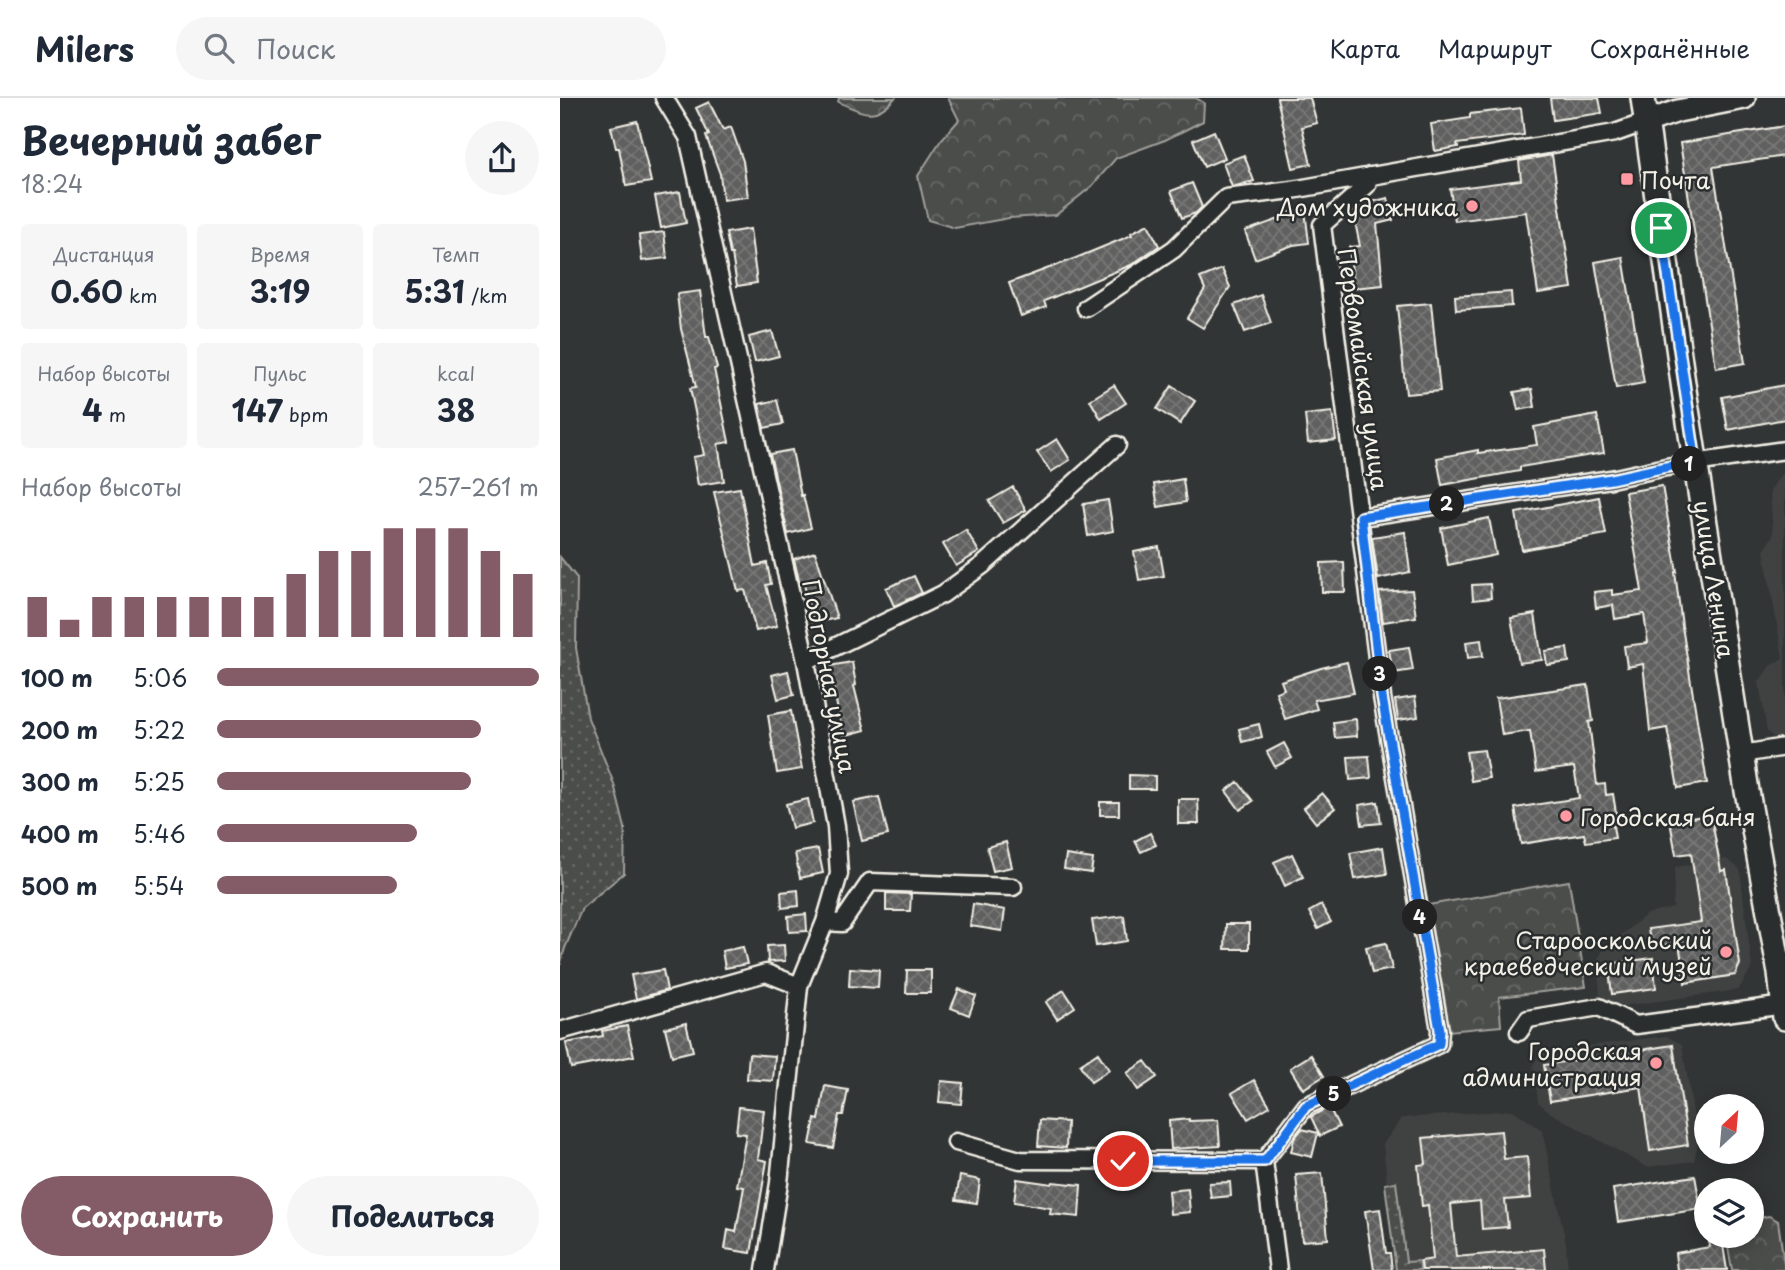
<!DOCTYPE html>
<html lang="ru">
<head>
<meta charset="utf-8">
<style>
	body { margin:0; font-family:"Playpen Sans",sans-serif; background:#f6f6f7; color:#1f2937; height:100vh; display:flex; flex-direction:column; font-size:26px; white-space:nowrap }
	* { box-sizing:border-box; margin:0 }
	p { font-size:23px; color:#747a83 }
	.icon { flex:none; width:38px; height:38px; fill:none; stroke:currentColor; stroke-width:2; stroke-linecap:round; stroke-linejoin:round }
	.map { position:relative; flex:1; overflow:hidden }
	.panel { display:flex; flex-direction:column; background:#fff; width:560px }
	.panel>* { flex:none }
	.needle { width:46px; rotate:26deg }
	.fabs { position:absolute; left:1134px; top:996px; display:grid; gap:14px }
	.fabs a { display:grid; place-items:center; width:70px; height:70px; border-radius:50%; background:#fff; box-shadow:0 4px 18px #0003; font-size:35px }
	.pin { position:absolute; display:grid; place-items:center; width:60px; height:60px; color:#fff; margin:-30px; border:4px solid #fff; border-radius:50%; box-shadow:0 2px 7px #0007 }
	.km { position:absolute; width:35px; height:35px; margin:-18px; border-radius:50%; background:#222; color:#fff; font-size:19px; line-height:35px; text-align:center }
	.round { display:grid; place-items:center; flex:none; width:74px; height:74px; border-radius:37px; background:#f6f6f7 }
	.summary { display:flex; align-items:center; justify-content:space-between; height:119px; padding:0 21px }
	h1 { font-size:38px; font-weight:700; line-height:52px }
	.figures { display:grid; grid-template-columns:repeat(3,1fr); gap:10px; height:119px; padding:7px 21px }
	.figures div { display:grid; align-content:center; border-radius:7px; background:#f6f6f7; text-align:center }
	.figures b { font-size:30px; font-weight:700 }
	.figures small { font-size:19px; font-weight:400 }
	.figures p { font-size:19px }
	.chart { height:196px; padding:14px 21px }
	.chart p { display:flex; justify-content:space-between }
	.chart svg { width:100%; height:126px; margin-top:7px; stroke:#845c67; stroke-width:6 }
	.button { display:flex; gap:14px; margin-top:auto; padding:14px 21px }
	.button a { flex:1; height:80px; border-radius:42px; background:#845c67; color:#fff; font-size:28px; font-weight:700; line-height:80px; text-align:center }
	.button a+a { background:#f6f6f7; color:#1f2937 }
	ul { padding:0 21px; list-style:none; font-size:23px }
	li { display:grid; grid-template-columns:112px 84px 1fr; align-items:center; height:52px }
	li i { height:18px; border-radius:9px; background:#845c67 }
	header { display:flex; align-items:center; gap:42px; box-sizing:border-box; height:98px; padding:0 35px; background:#fff; border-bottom:2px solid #e0e1e3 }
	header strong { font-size:33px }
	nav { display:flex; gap:38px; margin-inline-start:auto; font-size:24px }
	.search { width:490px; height:63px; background:#f6f6f7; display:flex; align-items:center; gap:18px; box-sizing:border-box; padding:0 24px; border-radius:38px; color:#747a83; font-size:26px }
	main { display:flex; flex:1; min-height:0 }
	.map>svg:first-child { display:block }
</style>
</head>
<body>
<header>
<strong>Milers</strong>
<div class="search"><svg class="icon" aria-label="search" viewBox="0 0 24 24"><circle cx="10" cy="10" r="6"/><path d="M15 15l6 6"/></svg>Поиск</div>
<nav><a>Карта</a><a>Маршрут</a><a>Сохранённые</a></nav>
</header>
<main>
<section class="panel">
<div class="summary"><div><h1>Вечерний забег</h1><p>18:24</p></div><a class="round"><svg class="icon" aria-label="share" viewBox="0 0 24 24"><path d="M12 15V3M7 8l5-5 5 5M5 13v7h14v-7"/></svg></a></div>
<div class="figures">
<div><p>Дистанция</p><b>0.60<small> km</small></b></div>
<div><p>Время</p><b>3:19</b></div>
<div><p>Темп</p><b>5:31<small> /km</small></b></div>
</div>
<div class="figures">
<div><p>Набор высоты</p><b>4<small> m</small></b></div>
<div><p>Пульс</p><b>147<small> bpm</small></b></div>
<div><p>kcal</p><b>38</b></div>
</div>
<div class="chart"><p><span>Набор высоты</span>257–261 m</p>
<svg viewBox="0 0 160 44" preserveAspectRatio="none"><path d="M5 44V30M15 44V38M25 44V30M35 44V30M45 44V30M55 44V30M65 44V30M75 44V30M85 44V22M95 44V14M105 44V14M115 44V6M125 44V6M135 44V6M145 44V14M155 44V22"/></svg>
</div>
<ul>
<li><b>100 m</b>5:06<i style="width:100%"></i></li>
<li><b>200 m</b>5:22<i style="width:82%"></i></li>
<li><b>300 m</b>5:25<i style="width:79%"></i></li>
<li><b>400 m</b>5:46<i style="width:62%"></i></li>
<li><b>500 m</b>5:54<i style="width:56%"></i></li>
</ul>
<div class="button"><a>Сохранить</a><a>Поделиться</a></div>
</section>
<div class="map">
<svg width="1225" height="1172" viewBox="0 0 1225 1172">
	<defs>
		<pattern id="grass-dots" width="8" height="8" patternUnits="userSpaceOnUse" patternTransform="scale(1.75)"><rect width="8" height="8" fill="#4b4d4c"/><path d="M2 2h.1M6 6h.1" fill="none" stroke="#666766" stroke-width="1.8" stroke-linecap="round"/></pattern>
		<pattern id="forest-crowns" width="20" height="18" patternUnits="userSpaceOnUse" patternTransform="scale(1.75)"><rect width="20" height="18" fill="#4b4d4c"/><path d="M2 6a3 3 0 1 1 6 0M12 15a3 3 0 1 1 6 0" fill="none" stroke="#666766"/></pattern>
		<pattern id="building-cross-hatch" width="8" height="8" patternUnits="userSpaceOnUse" patternTransform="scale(1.75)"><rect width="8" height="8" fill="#5f605f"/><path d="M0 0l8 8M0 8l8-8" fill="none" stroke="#777776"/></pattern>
	</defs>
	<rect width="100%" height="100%" fill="#323535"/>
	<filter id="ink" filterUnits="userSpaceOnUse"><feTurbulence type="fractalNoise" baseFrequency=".0143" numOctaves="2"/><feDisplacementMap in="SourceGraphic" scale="14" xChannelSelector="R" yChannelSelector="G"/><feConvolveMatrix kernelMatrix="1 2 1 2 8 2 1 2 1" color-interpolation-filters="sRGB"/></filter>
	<g filter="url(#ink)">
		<path fill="#404242" d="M1225,375V645H1221L1207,634L1199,584L1210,568L1223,560L1204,453L1213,437L1210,393L1221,376Z
			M1166,761L1180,771L1192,870L1178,892L1055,909L1040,896L1037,862L1044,851L1087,816L1113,810L1115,769Z
			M1106,938L1122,946L1138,1044L1134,1063L1087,1069L991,1015L978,1004L973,967L981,954Z
			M953,1012L982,1032L1006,1145L1008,1172H836L823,1046L842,1020Z"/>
		<path fill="url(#grass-dots)" stroke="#a09f9a" stroke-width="2" d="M0,459L17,480L16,550L28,620L54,686L65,730L64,775L22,810L5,850L0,868Z
			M836,1084L846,1164L860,1163V1172H836L825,1086Z"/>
		<path fill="url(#forest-crowns)" stroke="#a09f9a" stroke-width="2" d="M279,0H335C314,23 304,15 278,4Z
			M388,0H636L644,5L643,23L605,42L556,60L532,88L496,117L449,120L395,130L368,122L358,78L381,42L399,22Z
			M1009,783L1026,889L939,899L941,928L888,933L868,807Z
			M1209,1118L1218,1123L1225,1172H1172L1166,1138H1192V1121Z"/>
		<path fill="url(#building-cross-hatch)" stroke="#f4f1e8" stroke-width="2" d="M717,0H750L757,25L742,29L751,66L733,70Z
			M990,0H1039L1042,15L993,22Z
			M149,4L163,32L171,29L183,63L188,99L163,102L160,76L146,38L149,37L136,10Z
			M961,10L964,37L897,46L898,49L875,53L871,26L910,20V16Z
			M77,23L91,84L66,88L59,50H56L51,29Z
			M1225,28V58L1153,69L1185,265L1156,270L1120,45Z
			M654,33L665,60L644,69L633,42Z
			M684,57L694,83L672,89L663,65Z
			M992,57L1012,190L978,195L966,114L895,123L890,91L961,82L959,63Z
			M632,85L642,109L636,115L622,120L611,93Z
			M120,94L126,125L101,130L95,98Z
			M828,100L833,122L817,126L823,187L794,190L789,149L800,148L793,114L802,106Z
			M745,112L749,145L733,147L695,161L685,133L725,119L724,115Z
			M588,126L599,148L571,167L484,203L486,209L461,218L449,185L516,160L572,137L571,135Z
			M190,131L197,185L177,188L172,156H170L166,135Z
			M104,134L107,160L82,163L79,137Z
			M1063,159L1084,285L1056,290L1035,164Z
			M662,171L670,189L643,230L627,220L645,191L640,180Z
			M140,193L146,239H149L157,270L154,271L169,344L158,346L164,383L138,387L133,359L144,357L130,290L136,289L121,231L117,196Z
			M951,194L952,208L896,212L895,198Z
			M701,197L711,225L685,234L674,207Z
			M871,205L880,293L846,296L837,208Z
			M212,233L219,258L195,264L189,239Z
			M554,287L566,305L541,321L530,302Z
			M1225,287V321L1168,332L1162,299Z
			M612,288L635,303L620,326L597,311Z
			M972,291L975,309L958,312L954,294Z
			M217,302L223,326L204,330L199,306Z
			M772,314L776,342L748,345L745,317Z
			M1037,317L1044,355L960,369V373L882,387L877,360L918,352V355L977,347L974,329Z
			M497,341L510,362L491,374L477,354Z
			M232,352L241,398L243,397L251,430L228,436L210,356Z
			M623,381L626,404L598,409L594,386Z
			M1102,388L1117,474H1115L1122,528L1147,685L1118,690L1107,630L1090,633L1083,566L1067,569L1064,548L1088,545L1084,516L1055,521L1053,507L1036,510L1034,494L1052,492V497L1082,493L1065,394Z
			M453,389L466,412L443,425L429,403Z
			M180,390L195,468L207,465L211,486L206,487L217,528L196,533L185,492L178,493L154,394Z
			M1039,399L1046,436L962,452L956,415Z
			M548,402L553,433L528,438L523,406Z
			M929,420L936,457L888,467L881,430Z
			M406,432L419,454L396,468L383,446Z
			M845,434L850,474L818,481L812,439Z
			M599,449L604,478L579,482L574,454Z
			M255,454L277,520L253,525L244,486L240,487L234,461Z
			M784,464L785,494H762L761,465Z
			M354,478L362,495L334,508L326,490Z
			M930,486L931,500L913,502L912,487Z
			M852,492L856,519L823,524L819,494Z
			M975,516L982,562L959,565L951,520Z
			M921,542L923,558L908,560L906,544Z
			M849,549L853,572L833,575L829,552Z
			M1007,550L1009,564L987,567L985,553Z
			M292,564L296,587L294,588L305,632L283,638L269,568Z
			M787,564L794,595L754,602L757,611L725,621L716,594L724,591L721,583L761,570Z
			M228,573L234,597L218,601L212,577Z
			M1028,587L1033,623L1029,624L1037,687L1045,686L1046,697L1053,696L1058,727L1053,728L1055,740L1026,744L1024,736L961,746L955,710L1019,700L1014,669L976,674L970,633L942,637L936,600Z
			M855,599L858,619L838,622L835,602Z
			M231,613L242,671L217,675L208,617Z
			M796,621L797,638L775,640L773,624Z
			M699,626L702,639L682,644L679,631Z
			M724,645L732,660L715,669L707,654Z
			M924,652L929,680L911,683L906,654Z
			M809,658L811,680L790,682L788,659Z
			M569,677L595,678V691H569Z
			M678,684L693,703L680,712L666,693Z
			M762,695L775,710L756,725L744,710Z
			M319,699L328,737L302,743L293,704Z
			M248,701L253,725L232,730L226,706Z
			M618,701H638L639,726H618Z
			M540,704H559V717H540Z
			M818,704L821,725L802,727L799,707Z
			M1151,717L1161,773L1166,772L1180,866L1175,877L1125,885L1119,845L1091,849L1088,831L1141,824L1131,755L1116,757L1110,723Z
			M590,735L596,747L581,754L575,743Z
			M446,744L452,769L433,773L427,749Z
			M823,749L827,776L795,781L790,755Z
			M258,751L263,775L240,780L235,755Z
			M732,756L743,779L725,788L714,764Z
			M506,757L533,761L531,775L504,771Z
			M238,792L239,808L222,810L221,794Z
			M326,795L351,796L350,813H326Z
			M413,806L445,812L442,833L410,828Z
			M761,807L771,824L758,831L749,814Z
			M246,816L247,833L229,834L228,818Z
			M564,818L567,843L536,848L532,822Z
			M666,826H689V851H665Z
			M826,845L832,871L812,875L806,849Z
			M224,847L225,863L208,864L207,848Z
			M183,849L187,866L165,870L162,853Z
			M1093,860L1096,890L1052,896L1048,866Z
			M290,870L319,872L318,890L289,888Z
			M103,872L107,892L76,901L71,877Z
			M347,872H371V895H346Z
			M399,891L416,898L409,917L391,910Z
			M504,892L515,909L497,921L486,904Z
			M126,925L133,953L112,958L105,930Z
			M67,928L74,958L11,970L6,945L43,938L42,933Z
			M1113,947L1128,1047L1090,1053L1081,989L990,1003L984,967Z
			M538,955L549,972L531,984L520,967Z
			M189,956L215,958L213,983L187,981Z
			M751,957L764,978L743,991L730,970Z
			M585,963L597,979L578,992L567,975Z
			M694,982L710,1008L688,1021L672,995Z
			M381,983L403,985L401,1006L379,1004Z
			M265,988L288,992L283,1017H279L273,1050L250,1046L255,1021L259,1022Z
			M179,1009L204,1012L198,1061L207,1063L191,1155L165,1151L168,1132L176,1134L184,1089L177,1088L186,1036L176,1035Z
			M769,1009L779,1029L760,1038L751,1019Z
			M629,1021V1023L658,1022L660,1048L611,1051L609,1023Z
			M480,1022L507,1024L506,1050L478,1048Z
			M742,1031L758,1035L752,1059L731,1054L734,1041Z
			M941,1033L944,1061L967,1059L971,1100L945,1102L948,1129L922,1131L920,1103L891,1106L896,1159L984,1151L986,1172H862L861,1163L873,1161L868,1107L862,1108L858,1067L866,1066L863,1040Z
			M762,1075L768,1141L742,1143L736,1077Z
			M400,1078L420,1082L417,1105L396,1102Z
			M1135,1078L1141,1111L1058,1124L1053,1091Z
			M457,1081L492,1086L493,1084L521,1087L519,1119L490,1116L491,1110L454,1104Z
			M670,1084L671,1098L651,1100L649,1085Z
			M628,1091L630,1114L610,1116L608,1093Z
			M820,1111L826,1155H830L832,1172H814L805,1113Z
			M1162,1141L1167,1172H1117L1115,1155L1150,1149L1149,1143Z"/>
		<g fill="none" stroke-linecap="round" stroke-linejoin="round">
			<g stroke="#f4f1e8" stroke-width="21">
				<path id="minor" d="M104,0L128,39L246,563L276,728L279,776L265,824L239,888L219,1085L205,1172
					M526,210L614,151L666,100L732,92L1055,35L1086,24
					M801,419L1051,381L1106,369L1225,352
					M246,563L383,496L423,467L557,347
					M1182,656L1225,649
					M265,824L282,825L310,784L453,789
					M0,933L206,875L239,888
					M959,934L968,921L1039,909L1076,927L1225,907
					M396,1044L460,1062L704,1063L746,1008L879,946L880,932L822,599L762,127L807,87L809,78
					M704,1063L718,1172"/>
			</g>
			<g stroke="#f4f1e8" stroke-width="26">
				<path id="tertiary" d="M1086,24L1118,13L1184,0"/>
			</g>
			<g stroke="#f4f1e8" stroke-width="28">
				<path id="secondary" d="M1083,0L1124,292L1187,693L1220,875L1225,920"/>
			</g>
			<use href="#minor" stroke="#2a2d2e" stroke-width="16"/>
			<use href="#tertiary" stroke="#2a2d2e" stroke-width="21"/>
			<use href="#secondary" stroke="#2a2d2e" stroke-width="23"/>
		</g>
	</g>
	<g fill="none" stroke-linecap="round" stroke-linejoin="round" filter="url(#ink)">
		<g stroke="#fff" stroke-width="14">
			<path id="route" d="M563,1063H705L746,1008L879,946L880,932L822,599L801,419L1051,381L1106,369L1136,365L1101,130"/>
		</g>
		<use href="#route" stroke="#1a73e8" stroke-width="9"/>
	</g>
	<g fill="#ff9aa2" stroke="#2a2d2e" stroke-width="2.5">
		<rect x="1060" y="74" width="14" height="14" rx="3.5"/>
		<circle cx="912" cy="108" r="7"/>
		<circle cx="1006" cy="718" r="7"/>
		<circle cx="1166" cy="854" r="7"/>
		<circle cx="1096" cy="965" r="7"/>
	</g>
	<g text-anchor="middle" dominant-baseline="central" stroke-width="5" stroke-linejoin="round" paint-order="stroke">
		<g font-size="23" fill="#f4f1e8" stroke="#2a2d2e" text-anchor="end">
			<text x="1081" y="81" text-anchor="start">Почта</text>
			<text x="898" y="108">Дом художника</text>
			<text x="1020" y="718" text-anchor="start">Городская баня</text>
			<text x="1152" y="841">Старооскольский<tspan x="1152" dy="26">краеведческий музей</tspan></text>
			<text x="1082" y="952">Городская<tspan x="1082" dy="26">администрация</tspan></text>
		</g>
		<g font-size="23" fill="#f4f1e8" stroke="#2a2d2e">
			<text transform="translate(804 271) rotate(82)">Первомайская улица</text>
			<text transform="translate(1155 481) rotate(81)">улица Ленина</text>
			<text transform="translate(270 578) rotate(79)">Подгорная улица</text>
		</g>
	</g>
</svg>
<div class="fabs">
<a><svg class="needle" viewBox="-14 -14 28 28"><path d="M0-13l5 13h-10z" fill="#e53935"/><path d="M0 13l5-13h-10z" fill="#747a83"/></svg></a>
<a><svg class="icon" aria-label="layers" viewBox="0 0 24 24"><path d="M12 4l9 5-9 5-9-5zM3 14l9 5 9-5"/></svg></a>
</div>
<div class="pin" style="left:1101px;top:130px;background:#1e9e55"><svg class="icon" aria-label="arrive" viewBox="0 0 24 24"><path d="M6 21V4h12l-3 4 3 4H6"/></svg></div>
<div class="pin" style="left:563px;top:1063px;background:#d93025"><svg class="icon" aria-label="check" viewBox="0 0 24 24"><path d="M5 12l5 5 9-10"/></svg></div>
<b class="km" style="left:1129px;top:366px">1</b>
<b class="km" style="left:887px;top:406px">2</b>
<b class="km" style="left:820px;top:576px">3</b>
<b class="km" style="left:860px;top:819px">4</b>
<b class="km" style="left:774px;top:996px">5</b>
</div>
</main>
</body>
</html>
